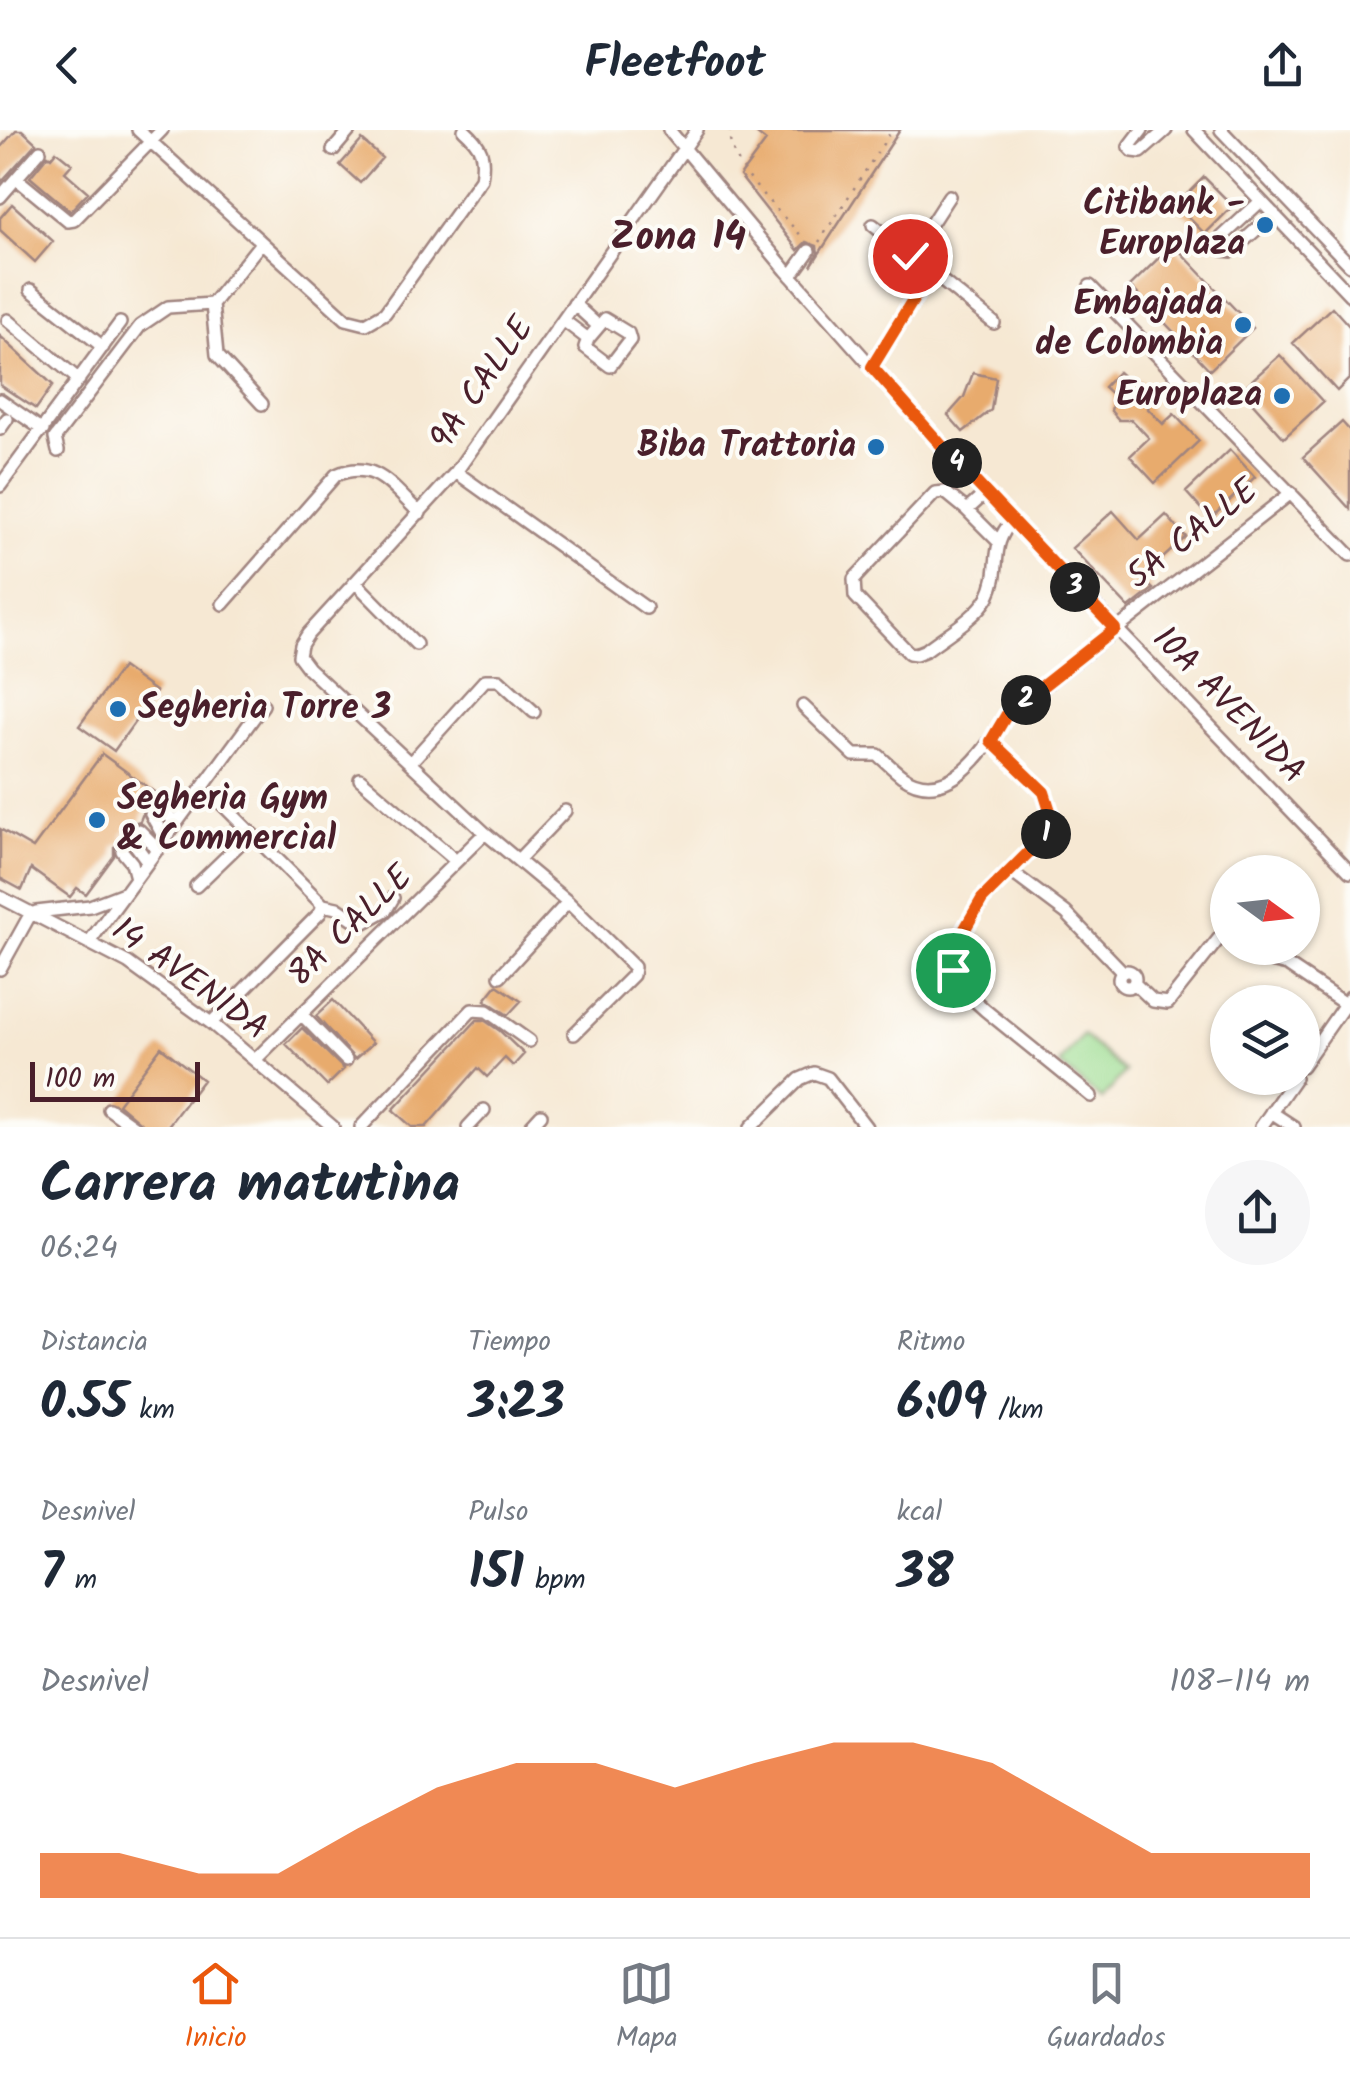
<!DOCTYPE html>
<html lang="es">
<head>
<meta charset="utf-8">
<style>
	body { margin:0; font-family:Kalam,sans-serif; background:#f6f6f7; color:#1f2937; height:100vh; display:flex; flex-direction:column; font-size:38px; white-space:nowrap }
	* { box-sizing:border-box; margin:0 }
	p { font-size:32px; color:#747a83 }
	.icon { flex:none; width:55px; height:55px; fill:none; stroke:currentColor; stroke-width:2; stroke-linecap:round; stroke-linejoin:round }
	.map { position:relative; height:997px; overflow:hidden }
	.drawer { display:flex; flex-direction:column; background:#fff; flex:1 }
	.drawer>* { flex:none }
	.needle { width:65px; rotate:105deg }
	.buttons { position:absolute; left:1210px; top:725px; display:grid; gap:20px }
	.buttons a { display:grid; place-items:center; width:110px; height:110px; border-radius:50%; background:#fff; box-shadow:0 2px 8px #0004; font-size:50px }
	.scale { position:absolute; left:30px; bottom:25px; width:170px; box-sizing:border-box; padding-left:10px; border:5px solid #4a1f2b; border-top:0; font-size:28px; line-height:35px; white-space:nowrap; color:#4a1f2b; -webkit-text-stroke:8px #fdfcf7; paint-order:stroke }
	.pin { position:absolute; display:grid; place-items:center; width:85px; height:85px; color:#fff; margin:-42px; border:5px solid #fff; border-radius:50%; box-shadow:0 2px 10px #0007 }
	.km { position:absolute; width:50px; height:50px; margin:-25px; border-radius:50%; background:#222; color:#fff; font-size:28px; line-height:50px; text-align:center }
	.round { display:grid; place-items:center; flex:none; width:105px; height:105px; border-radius:52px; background:#f6f6f7 }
	.head { display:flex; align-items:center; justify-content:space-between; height:170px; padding:0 40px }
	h1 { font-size:55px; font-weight:800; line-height:75px }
	.metrics { display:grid; grid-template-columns:repeat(3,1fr); gap:15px; height:170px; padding:10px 40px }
	.metrics div { display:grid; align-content:center }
	.metrics b { font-size:50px; font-weight:800 }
	.metrics small { font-size:28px; font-weight:400 }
	.metrics p { font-size:28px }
	.chart { height:280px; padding:20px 40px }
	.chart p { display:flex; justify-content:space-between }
	.chart svg { width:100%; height:180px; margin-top:10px; fill:#ea580c; opacity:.7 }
	header { display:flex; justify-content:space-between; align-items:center; height:130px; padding:0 40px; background:#fff; font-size:45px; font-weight:800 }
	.tab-bar { display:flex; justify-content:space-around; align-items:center; height:140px; border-top:2px solid #e0e1e3; background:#fff; font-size:28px; color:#747a83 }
	.tab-bar a { display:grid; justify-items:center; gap:5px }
	.tab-bar .on { color:#ea580c }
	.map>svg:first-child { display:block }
</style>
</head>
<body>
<header><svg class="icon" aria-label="back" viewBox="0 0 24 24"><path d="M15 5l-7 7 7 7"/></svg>Fleetfoot<svg class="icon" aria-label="share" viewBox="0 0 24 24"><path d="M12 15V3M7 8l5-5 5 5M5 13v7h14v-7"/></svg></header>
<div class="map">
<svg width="1350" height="997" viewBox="0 0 1350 997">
	<rect width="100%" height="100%" fill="#fdfcf7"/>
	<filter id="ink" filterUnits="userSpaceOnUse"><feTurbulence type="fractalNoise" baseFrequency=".01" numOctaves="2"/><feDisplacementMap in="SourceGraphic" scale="20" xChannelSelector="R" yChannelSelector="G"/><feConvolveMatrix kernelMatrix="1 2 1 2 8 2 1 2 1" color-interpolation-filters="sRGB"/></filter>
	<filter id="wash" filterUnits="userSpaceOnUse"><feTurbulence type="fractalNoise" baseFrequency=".0048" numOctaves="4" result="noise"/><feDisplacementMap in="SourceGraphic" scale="40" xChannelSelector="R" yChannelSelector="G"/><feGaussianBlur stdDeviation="2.25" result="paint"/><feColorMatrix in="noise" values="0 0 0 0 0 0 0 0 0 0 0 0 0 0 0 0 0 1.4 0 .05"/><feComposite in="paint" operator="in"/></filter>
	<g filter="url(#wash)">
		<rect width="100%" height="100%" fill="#f6e8d3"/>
		<path fill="#9edd93" stroke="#747e5f" stroke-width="2.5" d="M1083,905L1125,942L1102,970L1059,934Z"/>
		<g id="blocks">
			<path fill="#e8ab6d" d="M16,0H22L36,13L0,53V18Z
				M752,0H900L811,136L818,123L817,116L806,112L798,120L740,46L766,11Z
				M362,10L382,28L360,53L340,35Z
				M56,21L72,34L65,42L88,62L70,81L30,47L48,25L51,27Z
				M1204,47L1233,76L1205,104L1176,75Z
				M12,74L53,111L35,132L0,100V88Z
				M1173,114L1253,198L1210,240L1130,156Z
				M1332,177L1350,197V248L1337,261L1293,213Z
				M0,206L53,255L36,279L0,255Z
				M1280,225L1323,272L1284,308L1241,260Z
				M1118,242L1129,252H1140L1151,268L1148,279L1163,294L1174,284L1199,311L1155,353L1130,326L1149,308L1132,290H1119L1111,281L1114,266L1104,257Z
				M973,243L996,248L991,280L963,302L948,285L964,267Z
				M1342,292L1350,301V379L1303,327Z
				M1230,320L1255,347L1210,389L1186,362Z
				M1113,381L1139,410L1166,385L1186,407L1141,448L1153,459L1129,478L1072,418Z
				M122,537L156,562L114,621L79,596Z
				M102,624L157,664L149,668L140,691L133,693L123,704L122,712L114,717V726L86,764L77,758L70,767L31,739L22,760L0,748V699L33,718Z
				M497,855L521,871L508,885L485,870Z
				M333,870L373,913L355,929L316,886Z
				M477,890H484L500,901L524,924L513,936L505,928L487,947L478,938L426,997H412L393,980Z
				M302,898L344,939L327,956L286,914Z
				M161,917L203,950L167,997H145L118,974Z"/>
		</g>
	</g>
	<g filter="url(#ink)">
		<use href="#blocks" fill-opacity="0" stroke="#a0847f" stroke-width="2.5"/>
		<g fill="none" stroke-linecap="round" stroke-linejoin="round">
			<g stroke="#a0847f" stroke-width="16">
				<path id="minor" d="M138,0L346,189L366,194L385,183L481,49C485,25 482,16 464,0
					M669,0L786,140L950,325L1350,742
					M1142,0L1129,17L1133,21L1141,22L1166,0
					M1194,0L1350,165
					M1221,0L1350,135
					M333,20L350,0
					M17,49L68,91L74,90L162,0
					M0,67L40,21
					M1261,71L1221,108L1219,113L1223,120L1232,121L1274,84
					M873,95L994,193
					M261,113L212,174L217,225L262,274
					M910,126L949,66
					M791,146L809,121
					M1090,156L1350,425
					M31,160L103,217
					M574,174L597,195
					M605,189L628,203L630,210L610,236L585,217L588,209Z
					M8,190L79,250
					M563,190L588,209
					M872,237L930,143
					M0,270L43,300
					M0,299L7,289
					M58,321L55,308L140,196L168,177L212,174
					M456,342L646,478
					M0,356L120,193
					M986,363L967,380L945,362L935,363L854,449L855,466L909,523L916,524L926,520C945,505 976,488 988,467C1003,438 988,417 1012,391
					M967,380L998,411
					M355,452L416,514
					M223,474L336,345C376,328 392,358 420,383
					M803,576L854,625H878C886,632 894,640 902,646C948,678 987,618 1007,585L1291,363
					M991,611L1043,662L1051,684L1046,705L982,769L954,819L953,841L964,861L985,880L1091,966
					M411,632L485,550H499L534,582
					M360,649L456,731
					M157,673L166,680L175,695
					M151,684L165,709
					M139,700L158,719
					M131,709L148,732
					M122,721L132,733L136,748
					M518,730L565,681
					M1010,741L1066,783L1123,842
					M196,756L251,703
					M0,767L128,833L211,893L333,997
					M323,775L337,778L361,794L386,780L393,768
					M36,782L90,776L124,763
					M90,811L263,575
					M1246,818L1251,826L1287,835L1345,874
					M0,839L31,783
					M1119 849a8 8 0 1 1 16 0a8 8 0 1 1-16 0Z
					M500,846L568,772
					M1134,853L1153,871L1168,873L1228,797
					M301,884L346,930
					M211,893L320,783L323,775L217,669
					M574,904L633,845L634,837L568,772L485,703L308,538L299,526L301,515L308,504L456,342L697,0
					M255,930L485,703
					M1302,936L1350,867
					M109,979L134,997
					M1271,982L1294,997
					M361,997L472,880L487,881L529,911
					M468,997L484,980
					M530,997L541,985
					M751,997L800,949L814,943L828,948L866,997
					M1261,997L1295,948"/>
			</g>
			<path stroke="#a0847f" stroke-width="2.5" stroke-dasharray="2.5 8" stroke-linecap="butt" d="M730,0C724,33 783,84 804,109
				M819,112L892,0"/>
			<use href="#minor" stroke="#fff" stroke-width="11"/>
		</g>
	</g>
	<g fill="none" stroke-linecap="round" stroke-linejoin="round" filter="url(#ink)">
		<g stroke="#fff" stroke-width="20">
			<path id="route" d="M910,126L930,142L872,237L950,325L1115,499L1007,584L991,611L1044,662L1051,684L1046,705L982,769L954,818L953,840"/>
		</g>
		<use href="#route" stroke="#ea580c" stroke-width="12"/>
	</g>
	<g fill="#1f6fb2" stroke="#fdfcf7" stroke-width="4">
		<circle cx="1265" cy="95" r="10"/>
		<circle cx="1243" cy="195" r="10"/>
		<circle cx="1282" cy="266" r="10"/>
		<circle cx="876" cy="317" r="10"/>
		<circle cx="118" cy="579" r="10"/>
		<circle cx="97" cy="690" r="10"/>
	</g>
	<g text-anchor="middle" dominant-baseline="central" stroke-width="8" stroke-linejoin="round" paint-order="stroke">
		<g font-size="35" font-weight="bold" fill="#4a1f2b" stroke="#fdfcf7" text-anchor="end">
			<text x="1245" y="75">Citibank -<tspan x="1245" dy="40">Europlaza</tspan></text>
			<text x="1223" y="175">Embajada<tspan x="1223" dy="40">de Colombia</tspan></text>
			<text x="1262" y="266">Europlaza</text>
			<text x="856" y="317">Biba Trattoria</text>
			<text x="138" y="579" text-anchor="start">Segheria Torre 3</text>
			<text x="117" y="670" text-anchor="start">Segheria Gym<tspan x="117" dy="40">&amp; Commercial</tspan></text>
		</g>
		<g font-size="35" fill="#4a1f2b" stroke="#fdfcf7">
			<text transform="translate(483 254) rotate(-55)">9A CALLE</text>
			<text transform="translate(1193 405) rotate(-38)">5A CALLE</text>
			<text transform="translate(1228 576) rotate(46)">10A AVENIDA</text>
			<text transform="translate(351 797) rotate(-44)">8A CALLE</text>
			<text transform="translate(189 850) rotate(36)">14 AVENIDA</text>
		</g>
		<g font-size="40" font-weight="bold" fill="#4a1f2b" stroke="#fdfcf7">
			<text x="678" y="108">Zona 14</text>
		</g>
	</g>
</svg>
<div class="buttons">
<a><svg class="needle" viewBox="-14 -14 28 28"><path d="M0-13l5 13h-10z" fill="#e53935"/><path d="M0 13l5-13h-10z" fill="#747a83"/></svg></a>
<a><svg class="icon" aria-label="layers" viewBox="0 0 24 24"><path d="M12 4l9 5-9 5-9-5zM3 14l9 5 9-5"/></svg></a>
</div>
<div class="scale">100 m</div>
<div class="pin" style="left:953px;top:840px;background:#1e9e55"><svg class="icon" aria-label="arrive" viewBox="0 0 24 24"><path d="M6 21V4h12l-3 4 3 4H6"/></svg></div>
<div class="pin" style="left:910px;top:126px;background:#d93025"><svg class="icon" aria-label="check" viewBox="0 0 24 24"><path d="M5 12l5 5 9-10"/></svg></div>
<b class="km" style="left:1046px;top:704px">1</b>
<b class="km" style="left:1026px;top:570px">2</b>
<b class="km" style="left:1075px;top:457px">3</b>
<b class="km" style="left:957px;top:333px">4</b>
</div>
<section class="drawer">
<div class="head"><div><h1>Carrera matutina</h1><p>06:24</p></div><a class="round"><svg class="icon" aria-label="share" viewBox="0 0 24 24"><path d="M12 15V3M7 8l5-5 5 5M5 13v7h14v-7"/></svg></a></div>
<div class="metrics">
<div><p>Distancia</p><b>0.55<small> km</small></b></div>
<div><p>Tiempo</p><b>3:23</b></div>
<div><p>Ritmo</p><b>6:09<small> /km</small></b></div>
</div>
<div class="metrics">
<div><p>Desnivel</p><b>7<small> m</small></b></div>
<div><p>Pulso</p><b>151<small> bpm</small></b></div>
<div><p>kcal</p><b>38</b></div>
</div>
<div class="chart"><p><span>Desnivel</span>108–114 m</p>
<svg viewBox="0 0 160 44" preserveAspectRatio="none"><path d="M0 44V33L10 33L20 38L30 38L40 27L50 17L60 11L70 11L80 17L90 11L100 6L110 6L120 11L130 22L140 33L150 33L160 33V44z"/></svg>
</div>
</section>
<nav class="tab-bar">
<a class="on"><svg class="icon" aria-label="home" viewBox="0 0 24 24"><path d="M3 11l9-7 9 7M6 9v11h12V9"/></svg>Inicio</a>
<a><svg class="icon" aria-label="map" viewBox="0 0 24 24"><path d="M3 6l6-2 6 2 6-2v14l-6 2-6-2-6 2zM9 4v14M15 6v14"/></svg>Mapa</a>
<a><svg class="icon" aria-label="saved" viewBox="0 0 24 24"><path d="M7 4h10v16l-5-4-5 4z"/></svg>Guardados</a>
</nav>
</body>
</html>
